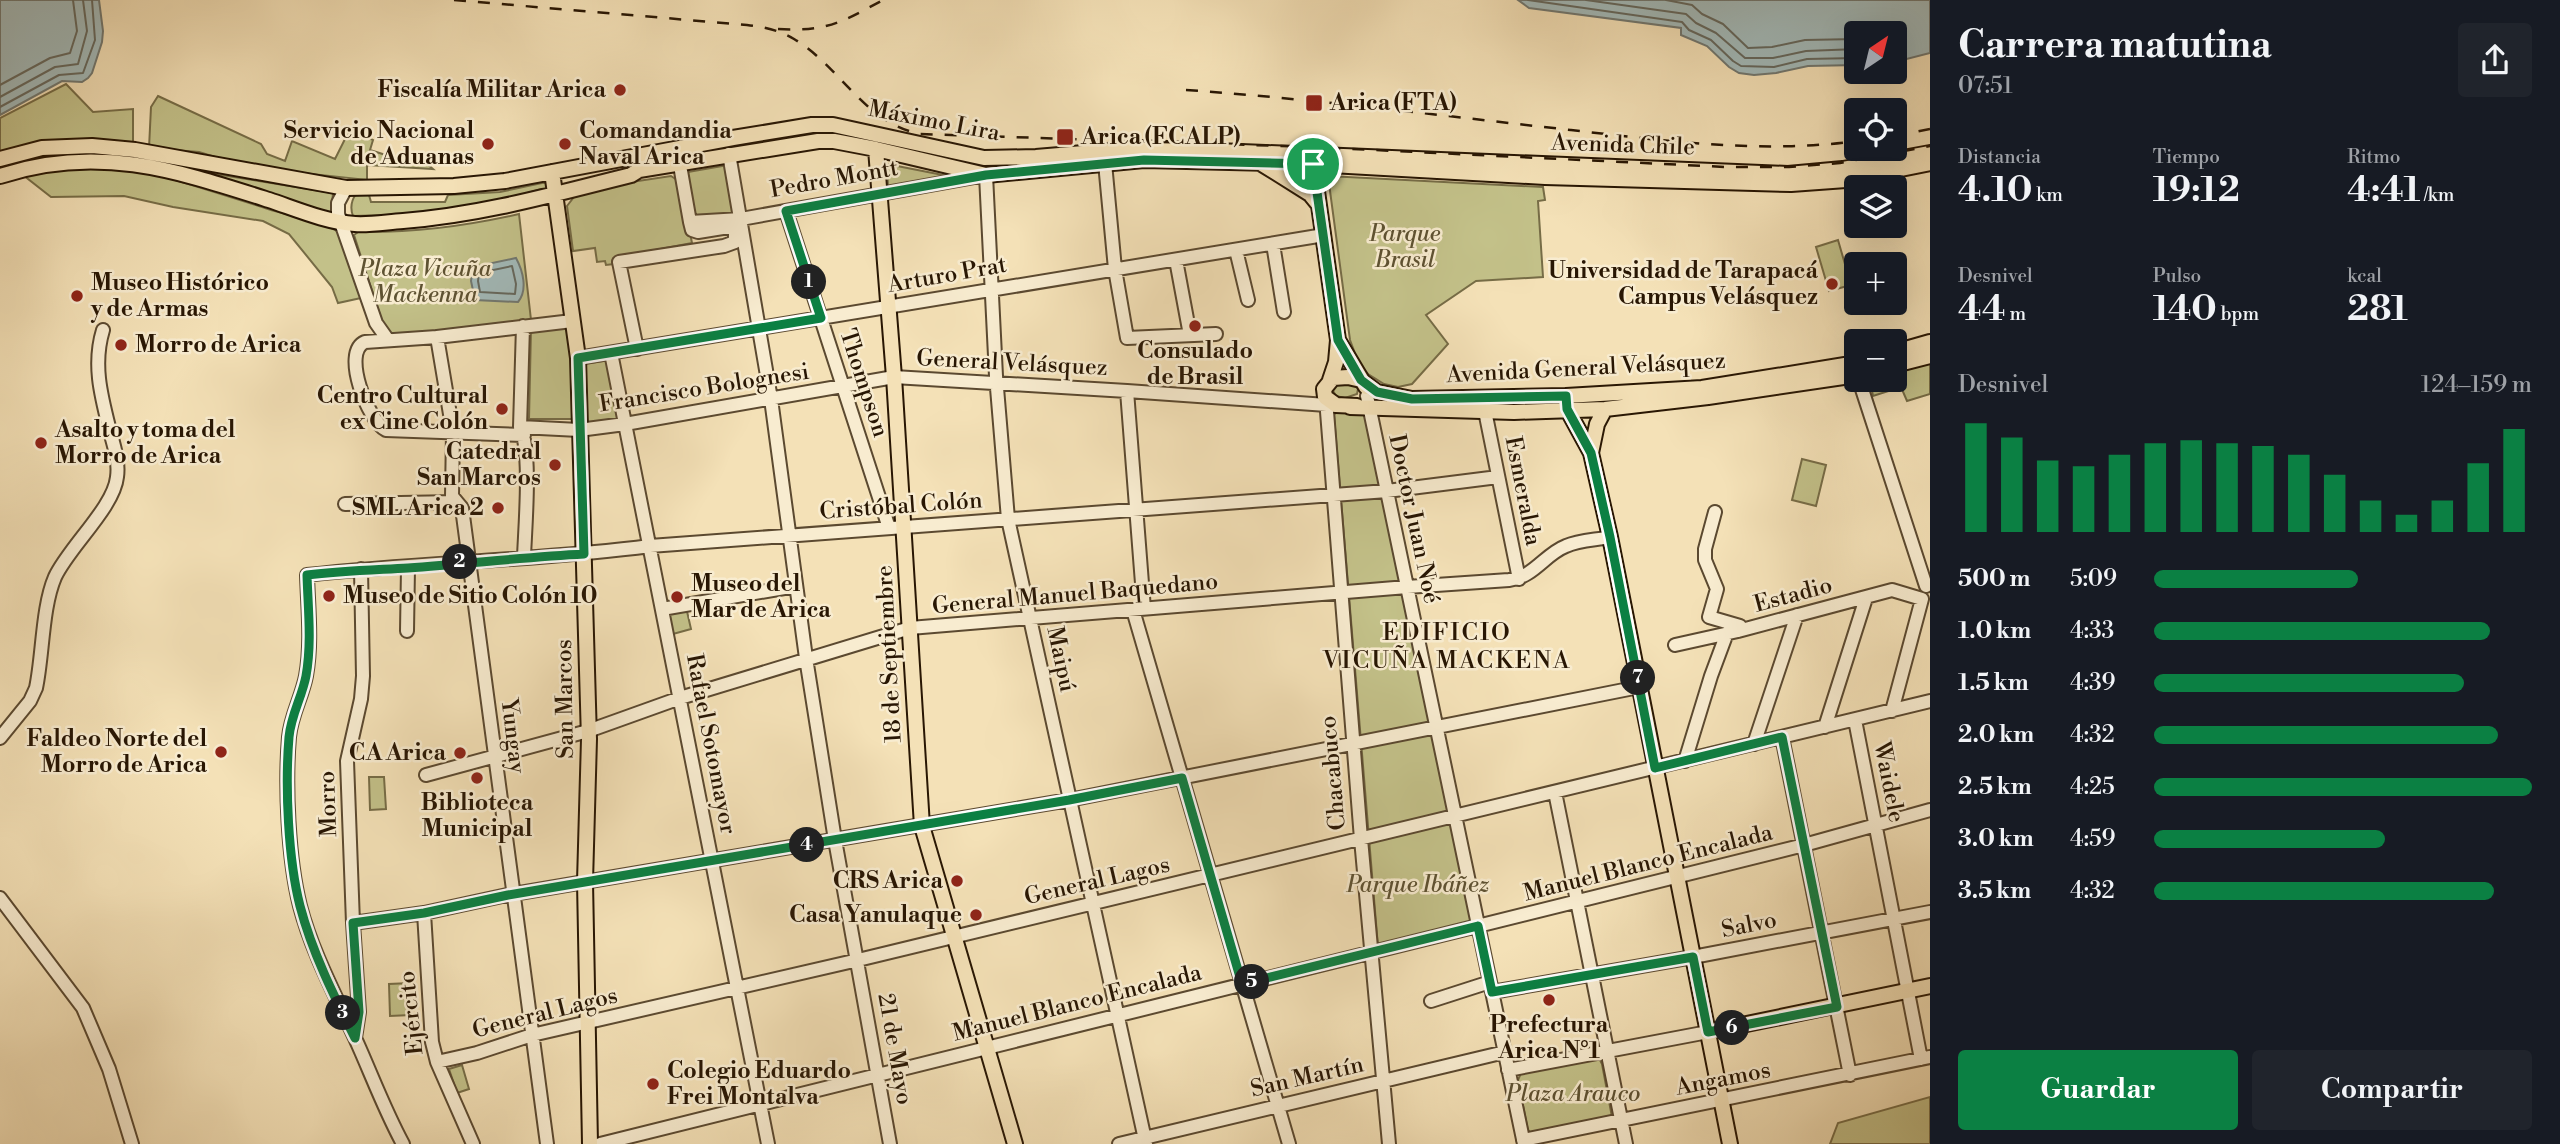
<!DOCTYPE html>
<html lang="es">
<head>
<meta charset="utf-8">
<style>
	body { margin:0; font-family:"Libre Bodoni",serif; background:#20242c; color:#f1f3f6; height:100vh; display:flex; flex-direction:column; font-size:26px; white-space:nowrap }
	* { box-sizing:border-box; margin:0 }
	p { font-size:23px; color:#9ea1a6 }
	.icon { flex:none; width:38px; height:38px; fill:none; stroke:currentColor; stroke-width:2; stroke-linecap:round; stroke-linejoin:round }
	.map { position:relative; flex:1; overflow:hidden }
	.drawer { display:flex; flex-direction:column; background:#171b24; width:630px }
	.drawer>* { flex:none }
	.needle { width:46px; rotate:35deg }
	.buttons { position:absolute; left:1844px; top:21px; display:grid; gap:14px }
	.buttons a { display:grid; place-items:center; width:63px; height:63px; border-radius:7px; background:#171b24; box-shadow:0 7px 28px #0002; font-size:35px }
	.pin { position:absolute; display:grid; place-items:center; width:60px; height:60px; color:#fff; margin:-30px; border:4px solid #fff; border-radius:50%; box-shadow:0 2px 7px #0007 }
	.km { position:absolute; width:35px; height:35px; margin:-18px; border-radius:50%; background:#222; color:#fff; font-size:19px; line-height:35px; text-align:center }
	.round { display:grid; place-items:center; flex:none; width:74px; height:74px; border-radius:7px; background:#20242c }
	.summary { display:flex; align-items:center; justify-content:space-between; height:119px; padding:0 28px }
	h1 { font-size:38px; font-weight:800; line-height:52px }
	.metrics { display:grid; grid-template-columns:repeat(3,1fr); gap:10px; height:119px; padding:7px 28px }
	.metrics div { display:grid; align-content:center }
	.metrics b { font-size:35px; font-weight:800 }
	.metrics small { font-size:19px; font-weight:400 }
	.metrics p { font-size:19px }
	.chart { height:196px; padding:14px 28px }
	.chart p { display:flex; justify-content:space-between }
	.chart svg { width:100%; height:126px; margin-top:7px; stroke:#0b8043; stroke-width:6 }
	.button { display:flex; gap:14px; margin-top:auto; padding:14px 28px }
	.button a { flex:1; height:80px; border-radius:7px; background:#0b8043; color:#fff; font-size:28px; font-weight:800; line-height:80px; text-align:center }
	.button a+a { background:#20242c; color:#f1f3f6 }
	ul { padding:0 28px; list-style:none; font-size:23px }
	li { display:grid; grid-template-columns:112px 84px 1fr; align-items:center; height:52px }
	li i { height:18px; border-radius:9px; background:#0b8043 }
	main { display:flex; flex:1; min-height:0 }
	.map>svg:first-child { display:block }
</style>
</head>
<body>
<main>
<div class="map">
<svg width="1930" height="1144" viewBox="0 0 1930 1144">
	<rect width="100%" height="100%" fill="#f4e1b7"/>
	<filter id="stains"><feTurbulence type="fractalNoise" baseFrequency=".00286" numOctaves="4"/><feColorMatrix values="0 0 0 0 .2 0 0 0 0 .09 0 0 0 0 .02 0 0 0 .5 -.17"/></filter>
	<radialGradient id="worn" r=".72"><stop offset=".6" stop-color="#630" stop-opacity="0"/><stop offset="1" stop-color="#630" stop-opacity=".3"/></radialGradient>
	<path fill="#c3c189" stroke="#766c46" stroke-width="2" d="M66,84L93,112L133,109V145L0,154V118Z
		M158,96L261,144L267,154L285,161L292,141L335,159L350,129L373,140L370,150L411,163L414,153L433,169L367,165V180L274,170L238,164L199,152L149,148L151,107Z
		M118,164C169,177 218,193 268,209C291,216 317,220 339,232L361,298L338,303L332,287L289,234L263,221L173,207L124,196L51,197L23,175L63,167Z
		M887,164L953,177L888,187Z
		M728,165L738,212L694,219L687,176L688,172Z
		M178,168L333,193L331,215Z
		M671,176L680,182L692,243L618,257L614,264L606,265L605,261L597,262L595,248L573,251L567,206L574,197L618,184Z
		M1328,176L1543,187L1545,200L1538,201L1543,277L1476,281L1426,315L1448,344L1412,384L1398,387L1384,384L1368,374L1359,364L1350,340Z
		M542,183H547L549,187L477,207L422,214L353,216C350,208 351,201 356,194L369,195L371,202H445L448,195L500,192Z
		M519,214L531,320L396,339L385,331L354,235L358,232C412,233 466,226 519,214Z
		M1838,240L1851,285L1829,291L1816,247Z
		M568,324L572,359V419H529L531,329Z
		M610,360L620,423L587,425L583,364Z
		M1930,363V394L1907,401L1901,387L1873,396L1870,380H1895V373Z
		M1335,383L1355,385L1358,389L1357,394L1345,398L1336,396L1332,389Z
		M1337,411L1363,413L1365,415L1472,920L1470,923L1378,947L1334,415Z
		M1802,459L1826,465L1816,506L1792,500Z
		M686,607L691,629L673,634L668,611Z
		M369,777H384L386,809L370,810Z
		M410,983L411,1015L390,1016L389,984Z
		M1599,1058L1602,1064L1612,1117L1532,1133L1528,1131L1518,1080L1521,1073Z
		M462,1065L469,1089L457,1093L449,1069Z
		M1930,1097V1144H1830L1838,1123Z"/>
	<path fill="#a2baba" stroke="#717871" stroke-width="2" d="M0,0H99L103,31L102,42L92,73L88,78L82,82L62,81L0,115Z
		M1518,0H1930V53L1895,62V33H1857V65L1808,66L1776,73L1754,75L1739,73L1729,67L1707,46L1681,35V28L1529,8Z
		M516,258C523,271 528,290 518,302L475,300L471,281L473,267Z"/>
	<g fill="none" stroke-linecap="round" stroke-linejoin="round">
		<path stroke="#65685e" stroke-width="2" d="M1528,0L1682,22L1689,30L1711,40L1733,61L1741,66L1774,67L1807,59L1857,58
			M1586,0L1686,14L1696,23L1716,33L1745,58H1773L1806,51L1857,49
			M1666,0L1692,5L1702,14L1723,24L1748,48L1772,47L1805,40L1857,39
			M0,85L50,58L70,53L77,31L73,0
			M0,97L55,67L78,64L87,31L83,0
			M0,107L59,75L83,73L95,40L92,0
			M512,266L516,284L515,294L480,292L478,281L479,273Z"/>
		<g stroke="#5b4930" stroke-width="16">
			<path id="minor" d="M729,154L771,399L806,658L835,840L890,1144
				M1105,163L1115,269L1127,338L1216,334
				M681,171L690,222L741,219L986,175L996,376L1008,519L1146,1144
				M346,188L338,203V214L376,323L388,340
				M786,211L889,528
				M690,222L692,230L698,232L735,226
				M1273,244L1284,312
				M1236,250L1248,300
				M1176,260L1190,335
				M523,326L520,427C532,450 525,528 524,557
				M437,337L453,432L452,496L462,508L547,1144
				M637,349L619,262L724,246L735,242V225
				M611,353L768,1144
				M578,358L1324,235
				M1859,380L1926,586
				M1127,391L1144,609
				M1367,396L1524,1144
				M1326,399L1361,839L1389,1144
				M1485,411L1519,579
				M520,427L579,430L625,424L894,377L1127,391L1341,406
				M524,435L386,430C368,421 341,352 365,342L437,337L572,321
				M345,504L456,502
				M1715,512L1705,549V560L1717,589L1709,617L1740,626L1738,631
				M662,609L796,586
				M1133,610L1289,1144
				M407,631L408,568
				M1675,645L1738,631L1892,590L1922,599L1892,711
				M1855,720L1921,1059
				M1825,727L1866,598
				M1782,737L1850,1075
				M0,738L30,701L36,688C43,655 42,607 55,577C69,547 114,507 117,477C119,463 115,449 111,435C102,399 92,366 103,330
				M1754,744L1797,615
				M1685,761L1711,676L1727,633
				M426,775L588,731L680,698L910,628L1407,587L1509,580C1534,577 1545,554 1566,546C1579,540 1596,540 1610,537
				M1555,792L1626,1144
				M0,898L83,1008L109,1069L132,1144
				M424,913L432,1042L437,1062L473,1144
				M353,923L424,913L507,895L1069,800L1639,687
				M1492,992L1693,957L1930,912
				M1431,1001L1490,982
				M355,1038L359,1012L353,923L347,761L361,699L363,676L361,569
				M437,1062L477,1053L532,1035L858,960L1930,701
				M1508,1070L1708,1032
				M1523,1140L1930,1057
				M403,1144C384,1109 371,1073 355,1038C335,994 312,952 300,906C288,858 285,785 289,737C291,715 302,697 306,676C312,643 308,608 307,575C421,562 536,561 650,546L1387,491L1498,477
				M600,1144L1804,845L1930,810
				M1119,1144L1505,1052"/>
		</g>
		<g stroke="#281603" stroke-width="18">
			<path id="major" d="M876,149L894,377L922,826L1015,1144
				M1312,156L1338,340L1336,362L1330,380
				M0,159L42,148L92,146L135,150L346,188L454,186L505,181L733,138L812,125H833L984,158L1036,157L1143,148L1788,174L1843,169L1930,153
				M1262,164L1310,194L1319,205
				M552,172L578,358L589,739L585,882L590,1144
				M0,176C97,144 175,170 269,200C296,209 326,222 355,224C371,225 387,222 403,221C481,215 555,194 631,175L639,170L818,141H834L876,149L986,175L1144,160L1313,164L1545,177L1791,184L1846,180L1930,163
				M1338,340L1366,387
				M1895,352L1930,342
				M1895,365L1930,356
				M1362,381L1377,392L1412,399L1566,396L1702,388L1857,363
				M1566,396L1567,409L1591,453L1610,537L1730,1144
				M1357,406L1336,405L1325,397L1324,389L1333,378L1348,377L1361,380
				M1350,407L1514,412L1605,409L1708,397L1857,375
				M1591,453L1597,424L1605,409
				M1708,1032L1930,986"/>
		</g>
		<use href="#minor" stroke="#f8ecd0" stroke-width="12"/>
		<use href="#major" stroke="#f4e1b7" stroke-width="14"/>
		<path stroke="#281603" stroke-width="2.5" stroke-dasharray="12 12" stroke-linecap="butt" d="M454,0L747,25C764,27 779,30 794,39C841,67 863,122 920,134L1312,147L1726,167H1789L1840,163L1930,146
			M778,29C827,32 842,22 883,0
			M1186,90C1315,99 1443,116 1571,130C1666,141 1762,154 1857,141
			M1895,136L1930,129"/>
	</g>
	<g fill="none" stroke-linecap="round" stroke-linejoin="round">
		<g stroke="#fff" stroke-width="14">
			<path id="route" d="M1144,160L1313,164L1338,340L1361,380L1377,392L1412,399L1566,396L1567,409L1591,453L1610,537L1655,768L1782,737L1837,1007L1708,1032L1693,957L1492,992L1478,926L1242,984L1182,778L1069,800L508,895L424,913L353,923L359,1012L355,1038C334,996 312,952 300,906C288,859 285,786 289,737C291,715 302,697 306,676C312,643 308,608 307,575C341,571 374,570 408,568C467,564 525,557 584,554L578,358L821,318L786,211L986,175Z"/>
		</g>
		<use href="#route" stroke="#0b8043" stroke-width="9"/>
	</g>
	<g fill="#8f2418" stroke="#f8ecd0" stroke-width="2.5">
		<circle cx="620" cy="90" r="7"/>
		<rect x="1305" y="94" width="18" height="18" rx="3.5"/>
		<rect x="1056" y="128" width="18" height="18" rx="3.5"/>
		<circle cx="488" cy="144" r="7"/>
		<circle cx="565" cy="144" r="7"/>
		<circle cx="1832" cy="284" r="7"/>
		<circle cx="77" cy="296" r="7"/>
		<circle cx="1195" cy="326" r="7"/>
		<circle cx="121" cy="345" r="7"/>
		<circle cx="502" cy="409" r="7"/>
		<circle cx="41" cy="443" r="7"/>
		<circle cx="555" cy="465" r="7"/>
		<circle cx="498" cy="508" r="7"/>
		<circle cx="329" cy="596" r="7"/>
		<circle cx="677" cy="597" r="7"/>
		<circle cx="221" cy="752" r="7"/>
		<circle cx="460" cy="753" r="7"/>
		<circle cx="477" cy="778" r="7"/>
		<circle cx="957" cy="881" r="7"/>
		<circle cx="976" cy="915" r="7"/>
		<circle cx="1549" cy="1000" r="7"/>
		<circle cx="653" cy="1084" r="7"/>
	</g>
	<g text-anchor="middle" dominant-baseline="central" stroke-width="5" stroke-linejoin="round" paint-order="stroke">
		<g font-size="23" font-weight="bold" fill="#281603" stroke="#f8ecd0" text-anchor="end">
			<text x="606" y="90">Fiscalía Militar Arica</text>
			<text x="1330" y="103" text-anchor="start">Arica (FTA)</text>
			<text x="474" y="131">Servicio Nacional<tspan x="474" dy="26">de Aduanas</tspan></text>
			<text x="579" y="131" text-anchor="start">Comandandia<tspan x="579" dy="26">Naval Arica</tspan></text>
			<text x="1081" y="137" text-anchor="start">Arica (FCALP)</text>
			<text x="1818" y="271">Universidad de Tarapacá<tspan x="1818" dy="26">Campus Velásquez</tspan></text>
			<text x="91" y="283" text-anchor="start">Museo Histórico<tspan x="91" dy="26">y de Armas</tspan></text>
			<text x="135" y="345" text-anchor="start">Morro de Arica</text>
			<text x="1195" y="351" text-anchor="middle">Consulado<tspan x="1195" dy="26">de Brasil</tspan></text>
			<text x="488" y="396">Centro Cultural<tspan x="488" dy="26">ex Cine Colón</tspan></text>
			<text x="55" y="430" text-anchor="start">Asalto y toma del<tspan x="55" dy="26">Morro de Arica</tspan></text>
			<text x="541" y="452">Catedral<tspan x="541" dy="26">San Marcos</tspan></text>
			<text x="484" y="508">SML Arica 2</text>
			<text x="691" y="584" text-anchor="start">Museo del<tspan x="691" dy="26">Mar de Arica</tspan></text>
			<text x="343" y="596" text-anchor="start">Museo de Sitio Colón 10</text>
			<text x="207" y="739">Faldeo Norte del<tspan x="207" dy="26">Morro de Arica</tspan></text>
			<text x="446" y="753">CA Arica</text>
			<text x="477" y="803" text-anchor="middle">Biblioteca<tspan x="477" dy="26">Municipal</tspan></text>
			<text x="943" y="881">CRS Arica</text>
			<text x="962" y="915">Casa Yanulaque</text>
			<text x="1549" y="1025" text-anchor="middle">Prefectura<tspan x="1549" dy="26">Arica N°1</tspan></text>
			<text x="667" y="1071" text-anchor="start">Colegio Eduardo<tspan x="667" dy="26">Frei Montalva</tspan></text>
		</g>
		<g font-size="23" fill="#281603" stroke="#f8ecd0">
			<text transform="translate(934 121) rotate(11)">Máximo Lira</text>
			<text transform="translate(1623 145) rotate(2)">Avenida Chile</text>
			<text transform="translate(834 179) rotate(-10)">Pedro Montt</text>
			<text transform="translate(947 275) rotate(-10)">Arturo Prat</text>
			<text transform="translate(1012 363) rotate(3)">General Velásquez</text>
			<text transform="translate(1586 368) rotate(-3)">Avenida General Velásquez</text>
			<text transform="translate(864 383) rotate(72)">Thompson</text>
			<text transform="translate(704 388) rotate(-9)">Francisco Bolognesi</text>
			<text transform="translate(1523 491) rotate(79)">Esmeralda</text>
			<text transform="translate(901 506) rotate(-4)">Cristóbal Colón</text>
			<text transform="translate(1414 519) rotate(78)">Doctor Juan Noé</text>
			<text transform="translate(1075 594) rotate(-5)">General Manuel Baquedano</text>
			<text transform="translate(1793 595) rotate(-15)">Estadio</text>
			<text transform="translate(889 654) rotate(-93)">18 de Septiembre</text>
			<text transform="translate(1061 659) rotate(78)">Maipú</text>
			<text transform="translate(565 699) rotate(-91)">San Marcos</text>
			<text transform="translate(513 736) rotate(83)">Yungay</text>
			<text transform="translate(711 744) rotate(79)">Rafael Sotomayor</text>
			<text transform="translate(1333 773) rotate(-95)">Chacabuco</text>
			<text transform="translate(1889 782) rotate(79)">Waidele</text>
			<text transform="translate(328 804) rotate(-92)">Morro</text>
			<text transform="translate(1648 863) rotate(-14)">Manuel Blanco Encalada</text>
			<text transform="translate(1097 881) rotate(-13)">General Lagos</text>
			<text transform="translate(1749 925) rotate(-11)">Salvo</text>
			<text transform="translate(1077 1003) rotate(-14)">Manuel Blanco Encalada</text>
			<text transform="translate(411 1013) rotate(-96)">Ejército</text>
			<text transform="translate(545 1013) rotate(-14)">General Lagos</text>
			<text transform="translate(895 1049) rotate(80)">21 de Mayo</text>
			<text transform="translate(1307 1077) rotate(-13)">San Martín</text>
			<text transform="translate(1723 1079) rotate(-11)">Angamos</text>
		</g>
		<g font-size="23" font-style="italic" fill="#5e5232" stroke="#f8ecd0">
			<text x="1405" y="234">Parque<tspan x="1405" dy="26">Brasil</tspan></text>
			<text x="425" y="269">Plaza Vicuña<tspan x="425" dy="26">Mackenna</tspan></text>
			<text x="1418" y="885">Parque Ibáñez</text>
			<text x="1573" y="1094">Plaza Arauco</text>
		</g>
		<g font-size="24" letter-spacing="2" fill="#281603" stroke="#f8ecd0">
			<text x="1447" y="633">EDIFICIO<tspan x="1447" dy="28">VICUÑA MACKENA</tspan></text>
		</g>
	</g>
	<rect width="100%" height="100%" filter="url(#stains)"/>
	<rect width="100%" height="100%" fill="url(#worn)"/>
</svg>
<div class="buttons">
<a><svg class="needle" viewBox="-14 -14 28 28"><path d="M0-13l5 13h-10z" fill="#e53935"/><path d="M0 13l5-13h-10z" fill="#9ea1a6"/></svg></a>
<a><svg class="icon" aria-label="locate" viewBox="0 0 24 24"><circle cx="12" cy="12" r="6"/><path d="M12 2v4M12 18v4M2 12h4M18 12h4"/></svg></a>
<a><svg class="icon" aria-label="layers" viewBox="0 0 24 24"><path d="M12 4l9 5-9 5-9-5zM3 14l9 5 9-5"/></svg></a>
<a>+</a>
<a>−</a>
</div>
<div class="pin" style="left:1313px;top:164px;background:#1e9e55"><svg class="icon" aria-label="arrive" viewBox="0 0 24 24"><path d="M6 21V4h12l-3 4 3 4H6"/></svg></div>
<b class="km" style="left:809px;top:282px">1</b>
<b class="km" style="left:460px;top:562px">2</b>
<b class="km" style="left:343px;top:1013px">3</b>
<b class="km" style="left:807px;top:845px">4</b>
<b class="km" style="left:1252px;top:982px">5</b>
<b class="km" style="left:1732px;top:1028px">6</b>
<b class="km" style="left:1638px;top:678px">7</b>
</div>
<section class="drawer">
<div class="summary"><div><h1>Carrera matutina</h1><p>07:51</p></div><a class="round"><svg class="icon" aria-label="share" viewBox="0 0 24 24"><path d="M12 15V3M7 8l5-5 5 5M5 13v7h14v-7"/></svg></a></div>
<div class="metrics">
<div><p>Distancia</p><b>4.10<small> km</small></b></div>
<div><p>Tiempo</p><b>19:12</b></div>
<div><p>Ritmo</p><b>4:41<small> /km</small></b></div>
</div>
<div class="metrics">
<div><p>Desnivel</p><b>44<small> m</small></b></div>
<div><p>Pulso</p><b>140<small> bpm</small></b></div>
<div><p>kcal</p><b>281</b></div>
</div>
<div class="chart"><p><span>Desnivel</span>124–159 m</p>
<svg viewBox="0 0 160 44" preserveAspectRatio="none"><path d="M5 44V6M15 44V11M25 44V19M35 44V21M45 44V17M55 44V13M65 44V12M75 44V13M85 44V14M95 44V17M105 44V24M115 44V33M125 44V38M135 44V33M145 44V20M155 44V8"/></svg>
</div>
<ul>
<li><b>500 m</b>5:09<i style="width:54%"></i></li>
<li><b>1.0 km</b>4:33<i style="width:89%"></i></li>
<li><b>1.5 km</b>4:39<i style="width:82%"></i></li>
<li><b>2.0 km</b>4:32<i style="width:91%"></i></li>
<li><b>2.5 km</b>4:25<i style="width:100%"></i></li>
<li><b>3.0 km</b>4:59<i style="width:61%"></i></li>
<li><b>3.5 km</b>4:32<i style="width:90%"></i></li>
</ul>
<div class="button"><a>Guardar</a><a>Compartir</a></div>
</section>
</main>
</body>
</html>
